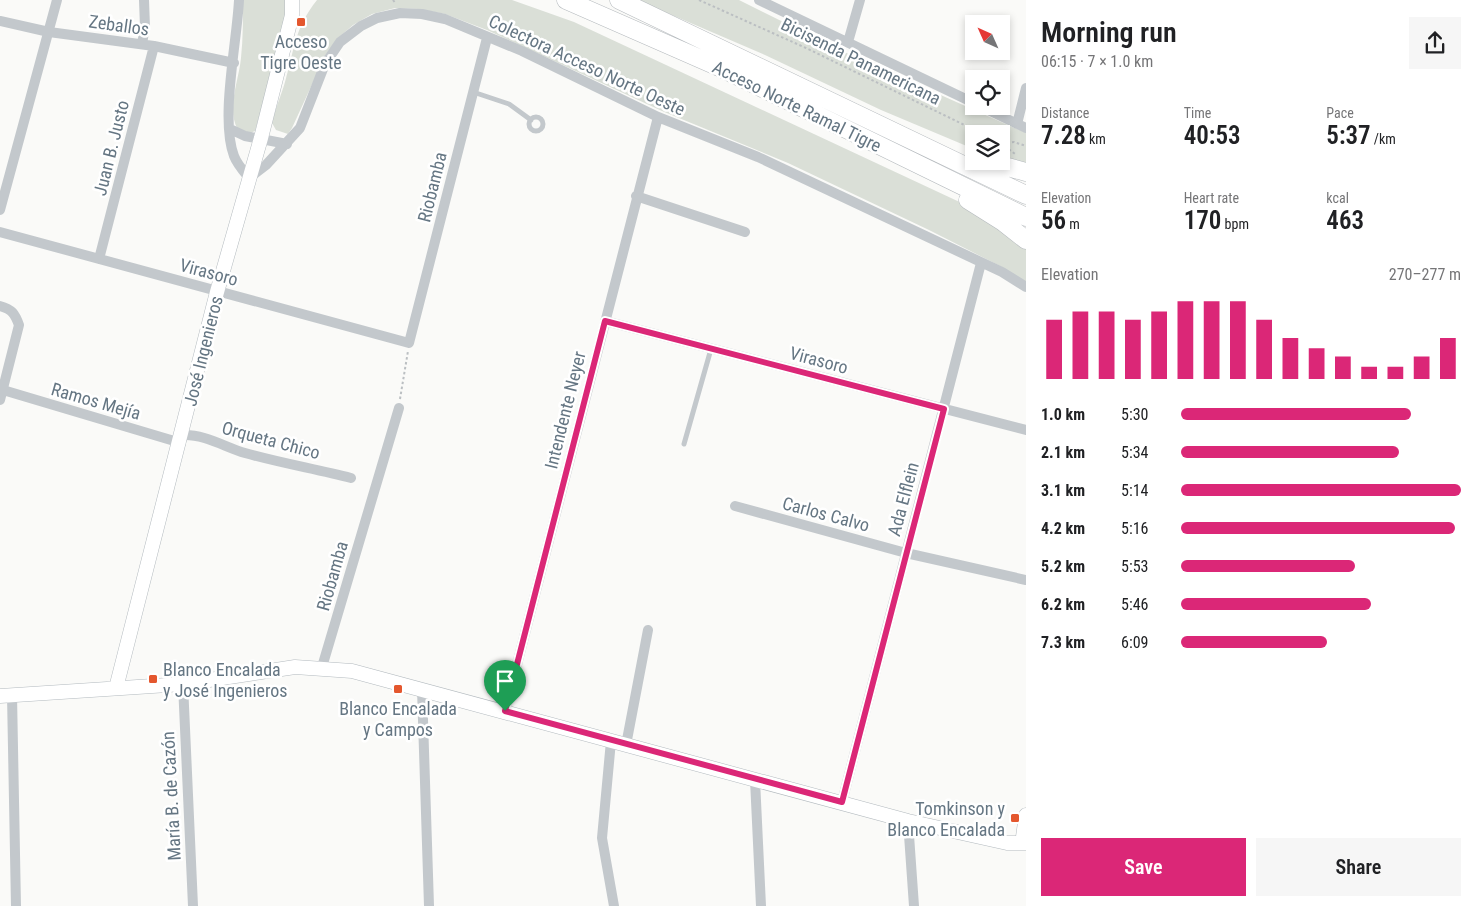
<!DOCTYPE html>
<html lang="en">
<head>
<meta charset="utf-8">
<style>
	body { margin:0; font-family:"Roboto Condensed",sans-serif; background:#f6f6f6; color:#202124; height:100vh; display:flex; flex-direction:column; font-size:19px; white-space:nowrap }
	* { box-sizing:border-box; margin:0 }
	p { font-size:16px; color:#757577 }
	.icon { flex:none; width:28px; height:28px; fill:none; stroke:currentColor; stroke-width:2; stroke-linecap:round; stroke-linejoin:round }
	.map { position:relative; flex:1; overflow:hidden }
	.side { display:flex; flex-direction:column; background:#fff; width:450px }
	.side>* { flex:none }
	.needle { width:32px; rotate:315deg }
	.controls { position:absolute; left:965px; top:15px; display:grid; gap:10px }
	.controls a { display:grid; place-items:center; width:45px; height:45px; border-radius:0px; background:#fff; box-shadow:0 2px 8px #0003; font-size:25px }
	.pin { position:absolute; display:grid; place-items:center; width:42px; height:42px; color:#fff; margin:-51px -21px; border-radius:50% 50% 50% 0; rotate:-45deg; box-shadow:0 0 5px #0007 }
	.pin .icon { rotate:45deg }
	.round { display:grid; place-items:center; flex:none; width:52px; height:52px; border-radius:0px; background:#f6f6f6 }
	.summary { display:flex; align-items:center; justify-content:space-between; height:85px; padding:0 15px }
	h1 { font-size:28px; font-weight:600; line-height:38px }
	.figures { display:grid; grid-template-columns:repeat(3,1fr); gap:8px; height:85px; padding:5px 15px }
	.figures div { display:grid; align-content:center }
	.figures b { font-size:25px; font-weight:600 }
	.figures small { font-size:14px; font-weight:400 }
	.figures p { font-size:14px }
	.chart { height:140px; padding:10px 15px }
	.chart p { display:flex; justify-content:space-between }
	.chart svg { width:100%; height:90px; margin-top:5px; stroke:#db2777; stroke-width:6 }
	.action { display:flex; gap:10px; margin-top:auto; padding:10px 15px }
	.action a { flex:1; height:58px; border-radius:0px; background:#db2777; color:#fff; font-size:20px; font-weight:600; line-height:58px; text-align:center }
	.action a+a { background:#f6f6f6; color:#202124 }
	ul { padding:0 15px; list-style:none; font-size:16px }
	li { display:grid; grid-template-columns:80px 60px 1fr; align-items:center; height:38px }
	li i { height:12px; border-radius:6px; background:#db2777 }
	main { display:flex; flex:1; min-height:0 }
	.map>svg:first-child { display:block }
</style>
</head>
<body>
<main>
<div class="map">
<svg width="1026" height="906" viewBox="0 0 1026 906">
	<rect width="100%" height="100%" fill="#fafaf8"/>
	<path fill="#dadfd7" d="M243,0H285L287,15L255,131L248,134L238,130C226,109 239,80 241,58C243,39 243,19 243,0Z
		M317,0H512L574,22L966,205L1004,228L1026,249V282L1002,267L929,230L788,163L662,111L487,30L445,14L419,9L395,8L372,14L353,25L338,38L326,54L292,128L288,134L276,130L272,123C275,109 281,96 285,82C295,48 294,29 317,0Z
		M637,0H739L842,51L1026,133V165L1001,158V134H974V149L969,147L881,110L765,55Z"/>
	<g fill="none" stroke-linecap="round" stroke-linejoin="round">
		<g stroke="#b3babf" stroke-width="15">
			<path id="secondary" d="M116,688L217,292L261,138L292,15V0
				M0,696L183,684L295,667L352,671L908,821L1007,843H1026
				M1026,815L1023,837L1026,843"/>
		</g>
		<g stroke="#b4b9bd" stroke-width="19">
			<path id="highway" d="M566,0L719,67L1026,217
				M619,0L1026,195
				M986,161L1026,172
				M968,200L1003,222L1026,240"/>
		</g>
		<path stroke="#bbbfc2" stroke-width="2" stroke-dasharray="2.5 2.5" stroke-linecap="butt" d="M393,0L396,4
			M699,0L806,48L983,134
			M1001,143L1015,154
			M1002,143L1014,142L1026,146
			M400,399L408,351"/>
		<path stroke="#c3c8cc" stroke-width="5" d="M473,92L509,104L531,120
			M529 124a7 7 0 1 1 14 0a7 7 0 1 1-14 0Z
			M684,444L711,349"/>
		<path stroke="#c3c8cc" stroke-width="10" d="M239,0C237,42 220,119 234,156C237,164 244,172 249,178L266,165L300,128L325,64L340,42L361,26L377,18L400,13L422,14L445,19L522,51L658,117L758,157L1002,272L1026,287
			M759,0L974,103
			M0,21L49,32L154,46L234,63
			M848,42L860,0
			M142,44L145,27L144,0
			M980,106L1026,128
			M1017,124L1026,88
			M230,129L245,136L287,144
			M636,196L745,232
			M0,210L57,0
			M0,232L409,343L487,38
			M99,259L154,46
			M0,306C12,309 15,314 19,325L0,400
			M605,321L1026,430
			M3,390L181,443
			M183,435C204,434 225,447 245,453C280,463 316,469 351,478
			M735,506L906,553L1026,580
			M322,667L399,408
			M183,684L193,906
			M422,689L429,906
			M12,695L16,906
			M505,711L658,117
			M611,741L602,838L614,906
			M626,745L648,630
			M755,780L761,906
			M842,802L981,263
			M908,821L914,906"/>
		<use href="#secondary" stroke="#fff" stroke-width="14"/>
		<use href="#highway" stroke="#fff" stroke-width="18"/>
	</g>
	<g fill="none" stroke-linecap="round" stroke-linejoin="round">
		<g stroke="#fff" stroke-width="10">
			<path id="route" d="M605,321L944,409L842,802L505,711Z"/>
		</g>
		<use href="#route" stroke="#db2777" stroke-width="6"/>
	</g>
	<g fill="#e4572e" stroke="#fff" stroke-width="2">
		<rect x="296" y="17" width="10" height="10" rx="2.5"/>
		<rect x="148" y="674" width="10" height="10" rx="2.5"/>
		<rect x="393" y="684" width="10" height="10" rx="2.5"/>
		<rect x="1010" y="813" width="10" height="10" rx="2.5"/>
	</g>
	<g text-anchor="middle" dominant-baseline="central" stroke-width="5" stroke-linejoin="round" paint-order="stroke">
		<g font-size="18" fill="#657683" stroke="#fff">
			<text transform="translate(119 25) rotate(8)">Zeballos</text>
			<text transform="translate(861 61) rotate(26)">Bicisenda Panamericana</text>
			<text transform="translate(587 65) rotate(25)">Colectora Acceso Norte Oeste</text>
			<text transform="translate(797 106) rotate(26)">Acceso Norte Ramal Tigre</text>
			<text transform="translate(111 148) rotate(-76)">Juan B. Justo</text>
			<text transform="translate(432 187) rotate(-76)">Riobamba</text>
			<text transform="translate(209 272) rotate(15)">Virasoro</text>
			<text transform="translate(203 351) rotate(-76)">José Ingenieros</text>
			<text transform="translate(819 360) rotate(15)">Virasoro</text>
			<text transform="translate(96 401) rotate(16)">Ramos Mejía</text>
			<text transform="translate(565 410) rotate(-76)">Intendente Neyer</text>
			<text transform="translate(271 440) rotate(15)">Orqueta Chico</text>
			<text transform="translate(903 499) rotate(-75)">Ada Elflein</text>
			<text transform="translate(826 514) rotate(15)">Carlos Calvo</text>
			<text transform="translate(332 576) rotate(-74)">Riobamba</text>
			<text transform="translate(171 796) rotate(-93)">María B. de Cazón</text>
		</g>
		<g font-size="18" fill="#657683" stroke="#fff">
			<text x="301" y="41">Acceso<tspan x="301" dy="21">Tigre Oeste</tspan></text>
			<text x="163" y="669" text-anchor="start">Blanco Encalada<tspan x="163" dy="21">y José Ingenieros</tspan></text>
			<text x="398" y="708">Blanco Encalada<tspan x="398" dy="21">y Campos</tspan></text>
			<text x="1005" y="808" text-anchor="end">Tomkinson y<tspan x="1005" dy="21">Blanco Encalada</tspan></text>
		</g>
	</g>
</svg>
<div class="controls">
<a><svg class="needle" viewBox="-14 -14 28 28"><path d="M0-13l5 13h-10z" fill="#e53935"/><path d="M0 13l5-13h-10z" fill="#757577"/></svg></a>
<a><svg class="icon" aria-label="locate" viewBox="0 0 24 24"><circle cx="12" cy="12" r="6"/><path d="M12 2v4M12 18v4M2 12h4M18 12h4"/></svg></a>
<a><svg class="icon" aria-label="layers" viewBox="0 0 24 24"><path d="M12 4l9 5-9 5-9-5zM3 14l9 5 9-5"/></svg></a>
</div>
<div class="pin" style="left:505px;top:711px;background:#1e9e55"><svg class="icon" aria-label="arrive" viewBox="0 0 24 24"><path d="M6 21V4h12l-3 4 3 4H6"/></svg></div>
</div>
<section class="side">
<div class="summary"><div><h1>Morning run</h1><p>06:15 · 7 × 1.0 km</p></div><a class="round"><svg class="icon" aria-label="share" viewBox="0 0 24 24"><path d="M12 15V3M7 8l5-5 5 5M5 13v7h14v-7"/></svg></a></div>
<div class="figures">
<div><p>Distance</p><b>7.28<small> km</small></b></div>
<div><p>Time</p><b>40:53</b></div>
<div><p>Pace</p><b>5:37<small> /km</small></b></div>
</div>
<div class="figures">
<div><p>Elevation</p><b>56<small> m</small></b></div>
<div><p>Heart rate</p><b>170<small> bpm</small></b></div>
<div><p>kcal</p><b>463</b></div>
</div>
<div class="chart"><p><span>Elevation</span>270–277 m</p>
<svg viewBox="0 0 160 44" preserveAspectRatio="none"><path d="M5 44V15M15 44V11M25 44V11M35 44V15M45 44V11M55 44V6M65 44V6M75 44V6M85 44V15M95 44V24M105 44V29M115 44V33M125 44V38M135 44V38M145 44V33M155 44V24"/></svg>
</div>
<ul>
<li><b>1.0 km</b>5:30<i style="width:82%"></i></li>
<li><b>2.1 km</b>5:34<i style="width:78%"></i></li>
<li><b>3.1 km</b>5:14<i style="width:100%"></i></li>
<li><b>4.2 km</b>5:16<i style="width:98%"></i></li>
<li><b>5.2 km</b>5:53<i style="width:62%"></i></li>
<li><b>6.2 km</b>5:46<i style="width:68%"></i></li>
<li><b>7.3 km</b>6:09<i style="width:52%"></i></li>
</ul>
<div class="action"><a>Save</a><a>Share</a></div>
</section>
</main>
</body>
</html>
